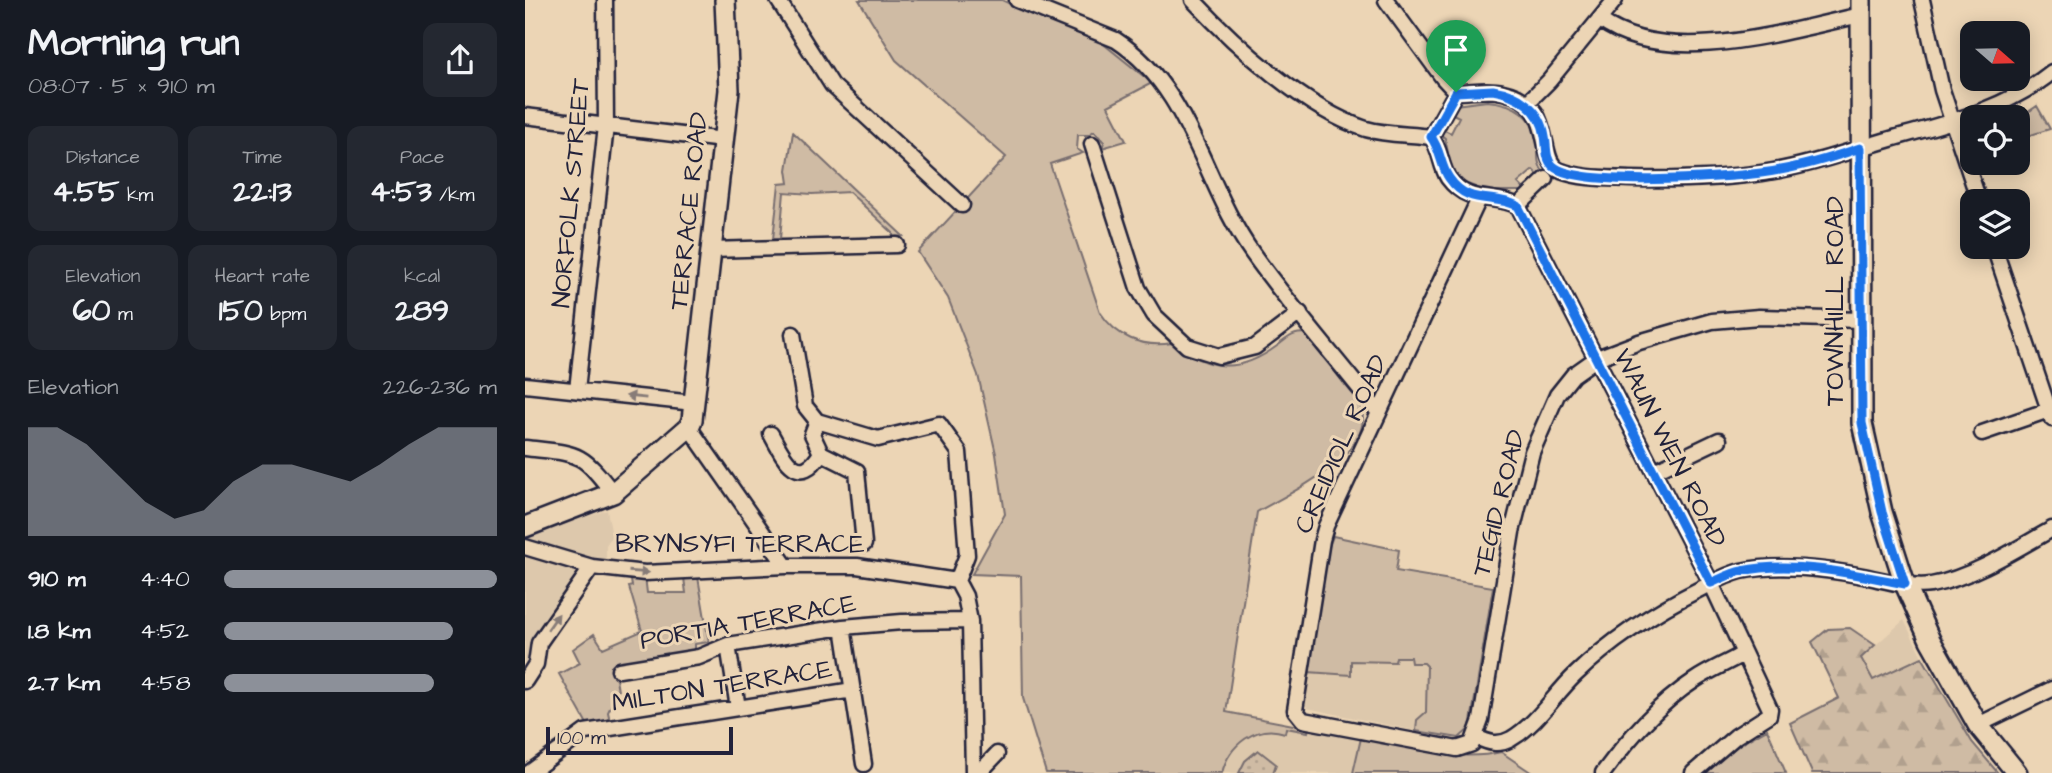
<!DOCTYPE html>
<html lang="en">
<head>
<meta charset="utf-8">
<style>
	body { margin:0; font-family:"Architects Daughter",sans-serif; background:#242831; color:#f1f3f6; height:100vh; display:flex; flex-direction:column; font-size:26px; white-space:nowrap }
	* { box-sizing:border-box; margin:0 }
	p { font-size:23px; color:#9ea1a6 }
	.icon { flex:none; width:38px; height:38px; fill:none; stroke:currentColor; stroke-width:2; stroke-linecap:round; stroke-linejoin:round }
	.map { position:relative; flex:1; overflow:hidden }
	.drawer { display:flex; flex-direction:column; background:#171b24; width:525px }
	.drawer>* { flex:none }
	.needle { width:46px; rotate:110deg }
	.buttons { position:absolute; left:1435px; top:21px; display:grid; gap:14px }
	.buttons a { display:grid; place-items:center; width:70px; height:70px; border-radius:14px; background:#171b24; box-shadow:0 4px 18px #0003; font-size:35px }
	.scale { position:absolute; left:21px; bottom:18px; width:187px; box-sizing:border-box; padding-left:7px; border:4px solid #22223b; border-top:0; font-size:19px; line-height:24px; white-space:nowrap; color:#22223b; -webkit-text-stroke:5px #ecd5b5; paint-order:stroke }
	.pin { position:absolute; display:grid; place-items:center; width:60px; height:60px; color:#fff; margin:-72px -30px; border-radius:50% 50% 50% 0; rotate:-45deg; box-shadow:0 0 7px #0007 }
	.pin .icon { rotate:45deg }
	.round { display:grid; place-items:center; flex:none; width:74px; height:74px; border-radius:14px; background:#242831 }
	.summary { display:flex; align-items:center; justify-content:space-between; height:119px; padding:0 28px }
	h1 { font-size:38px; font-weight:700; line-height:52px }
	.figures { display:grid; grid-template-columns:repeat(3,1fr); gap:10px; height:119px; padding:7px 28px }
	.figures div { display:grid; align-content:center; border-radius:14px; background:#242831; text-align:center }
	.figures b { font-size:30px; font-weight:700 }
	.figures small { font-size:19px; font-weight:400 }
	.figures p { font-size:19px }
	.chart { height:196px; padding:14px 28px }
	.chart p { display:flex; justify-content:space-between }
	.chart svg { width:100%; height:126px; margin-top:7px; fill:#8c9099; opacity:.7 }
	ul { padding:0 28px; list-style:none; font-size:23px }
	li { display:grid; grid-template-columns:112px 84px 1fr; align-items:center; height:52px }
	li i { height:18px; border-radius:9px; background:#8c9099 }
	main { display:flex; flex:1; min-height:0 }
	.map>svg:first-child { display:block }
</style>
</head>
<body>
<main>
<section class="drawer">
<div class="summary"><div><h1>Morning run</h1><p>08:07 · 5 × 910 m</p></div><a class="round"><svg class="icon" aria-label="share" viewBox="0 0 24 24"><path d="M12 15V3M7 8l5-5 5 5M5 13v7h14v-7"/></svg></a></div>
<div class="figures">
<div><p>Distance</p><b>4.55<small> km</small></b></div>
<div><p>Time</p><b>22:13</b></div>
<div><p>Pace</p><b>4:53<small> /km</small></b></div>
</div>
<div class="figures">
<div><p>Elevation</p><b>60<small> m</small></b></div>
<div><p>Heart rate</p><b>150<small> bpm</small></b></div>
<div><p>kcal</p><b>289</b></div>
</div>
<div class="chart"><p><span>Elevation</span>226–236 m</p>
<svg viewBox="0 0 160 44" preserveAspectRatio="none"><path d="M0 44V6L10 6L20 12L30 22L40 32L50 38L60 35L70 25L80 19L90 19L100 22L110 25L120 19L130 12L140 6L150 6L160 6V44z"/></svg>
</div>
<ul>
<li><b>910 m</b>4:40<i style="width:100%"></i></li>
<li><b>1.8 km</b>4:52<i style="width:84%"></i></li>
<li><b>2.7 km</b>4:58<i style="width:77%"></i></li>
</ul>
</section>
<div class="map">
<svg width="1527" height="773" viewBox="0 0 1527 773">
	<defs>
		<pattern id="forest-firs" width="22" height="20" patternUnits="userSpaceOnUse" patternTransform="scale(1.75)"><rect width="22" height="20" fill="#cfbba4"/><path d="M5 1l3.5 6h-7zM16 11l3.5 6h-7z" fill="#b1a08e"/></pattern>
		<pattern id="garden-dots" width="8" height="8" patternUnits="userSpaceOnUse" patternTransform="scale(1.75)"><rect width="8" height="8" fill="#cfbba4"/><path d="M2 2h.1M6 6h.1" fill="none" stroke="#b1a08e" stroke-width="1.8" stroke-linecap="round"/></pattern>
	</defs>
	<rect width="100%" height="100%" fill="#ecd5b5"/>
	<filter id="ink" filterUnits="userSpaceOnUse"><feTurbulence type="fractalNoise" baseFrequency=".0143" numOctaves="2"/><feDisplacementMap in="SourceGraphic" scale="14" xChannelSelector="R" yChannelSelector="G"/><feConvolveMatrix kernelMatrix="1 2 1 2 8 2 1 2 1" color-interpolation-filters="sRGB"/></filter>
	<g filter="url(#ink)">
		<path fill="#ddc8ac" d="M82,510L87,536L81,545V560L24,643L14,678L0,688V537Z
			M1379,620L1397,657L1348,680L1336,658Z
			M870,657H886L902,666L901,712L892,720L891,731L782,708L780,699L783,672L825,675L826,661L870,662Z
			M701,713L836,738L828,773H690Z"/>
		<path fill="#cfbba4" stroke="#786e70" stroke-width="2" d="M334,0H477L500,11L571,38L627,83L583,106L601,141L577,148L579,142L569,131L563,135H553L552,149L558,153L525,164L575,312C591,337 617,348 647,343C684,370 713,375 752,346C763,338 766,333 781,333C793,349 805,365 817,381C822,388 830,395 834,402C858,452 764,493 732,512L701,712L784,728L783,732L761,728L760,733C731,723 704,745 697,773H521L498,698L496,576L447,574L480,514L471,454L453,375L423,298L393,252L481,157L371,60Z
			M962,101C989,103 1013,116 1013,147C1013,158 1012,164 1019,173L1015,177L1008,170L993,183L1000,190L998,191H960L940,183L930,173L924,158L920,138L915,134L917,129L926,133L934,117L926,113L930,105Z
			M1512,106L1525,129L1499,137L1493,144V119Z
			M268,132L378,236L368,237V233L324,192L287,194L259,192L255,239H248L254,184L264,183L262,170Z
			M808,536L874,550L871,571L968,587L946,722L944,729L934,738L891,731L892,720L901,712L902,666L899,663H886L885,657H871L870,662L826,661V675L783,672L803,549Z
			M105,575L120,576L122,593H161L159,578L173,577L184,642L170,644V649L166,654L89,666L93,691L83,712L85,721L62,724L34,674L55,663L48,649L69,634L78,648L117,631L104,587L107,586Z
			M1242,729L1261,773H1179L1214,745Z
			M836,738C881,746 931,763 976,752L1007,773H828Z"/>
		<path fill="url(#forest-firs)" stroke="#786e70" stroke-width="2" d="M1325,628L1350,645L1336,658L1348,680L1397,657L1447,742L1473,773H1287L1265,723L1314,698L1287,642L1303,629Z"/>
		<path fill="url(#garden-dots)" stroke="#786e70" stroke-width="2" d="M733,750L751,764L748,773H714L720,761Z"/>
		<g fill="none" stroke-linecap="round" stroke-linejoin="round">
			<g stroke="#22223b" stroke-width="19">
				<path id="minor" d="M253,0L307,85L437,205
					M492,0L591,40C667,90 678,184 728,254C767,309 813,360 854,413
					M668,0C710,45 781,110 841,129C862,135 885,134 906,137
					M861,0L918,78L931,92
					M1397,0L1417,90L1454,201
					M1075,20C1141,69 1262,31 1336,15
					M931,92C947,92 962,88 978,92C1034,104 1009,160 1036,171C1057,179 1082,178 1105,179C1148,180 1194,179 1237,173C1285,166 1330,149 1376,136C1428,122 1485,106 1527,72
					M1002,103L1024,81L1090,0
					M0,116L198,140
					M906,137C916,149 915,165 923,178C944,206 968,193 993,206L1021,179
					M906,137L931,92
					M567,144L613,288L629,315L662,346L694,356L730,347L775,313
					M954,199L801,526L797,540L770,710L778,720L932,749L947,744L956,720L987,532L1007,452L1032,395L1048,375L1072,358L1114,342L1187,321L1234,317L1335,320
					M993,206L1186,583L1245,709L1244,715L1211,736L1168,773
					M1469,247L1527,419
					M186,250L372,245
					M268,334L280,406L292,421
					M0,385L169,403
					M52,390L81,126L80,0
					M292,421L353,439L414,424L434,452L442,555L432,581
					M292,421L287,434L296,453L332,471L339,544
					M164,427L261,566
					M1457,433L1524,410
					M246,434C258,456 273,490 296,453
					M0,448C53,454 55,450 88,493
					M1129,471L1194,440
					M0,547L67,567L120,573L261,566H332L432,581
					M432,581L440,596L445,621L448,773
					M318,627L339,764
					M203,645L213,708
					M94,670L174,657L203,645L318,627L377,622L445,621
					M0,681L11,664L14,643L67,567
					M1453,725L1527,689
					M951,737C964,743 973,746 986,739C1012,724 1029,695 1050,675C1087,639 1131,611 1177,588C1189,582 1203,574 1216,571C1251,563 1303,569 1338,576C1359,580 1385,588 1406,585C1446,578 1492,549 1527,529
					M4,773L60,732L328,690
					M454,773L472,754
					M1078,773C1104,738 1133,704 1170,680C1185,670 1202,663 1218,654"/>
			</g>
			<g stroke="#22223b" stroke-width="24">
				<path id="tertiary" d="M1336,0L1337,423L1357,512L1380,584L1405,640L1453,725L1492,773
					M0,527L88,493L164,427L167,420L204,90L200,0"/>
			</g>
			<use href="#minor" stroke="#ecd5b5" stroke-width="14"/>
			<use href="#tertiary" stroke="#ecd5b5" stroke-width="19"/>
		</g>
		<defs><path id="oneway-solid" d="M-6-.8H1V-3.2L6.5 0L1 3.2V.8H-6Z" transform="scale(1.75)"/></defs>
		<g fill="#877c78">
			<use href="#oneway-solid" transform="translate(111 397) rotate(-174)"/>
			<use href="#oneway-solid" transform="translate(114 572) rotate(4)"/>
			<use href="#oneway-solid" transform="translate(28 622) rotate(-55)"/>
		</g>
	</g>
	<g fill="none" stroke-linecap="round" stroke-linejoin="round" filter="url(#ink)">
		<g stroke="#fff" stroke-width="14">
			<path id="route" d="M968,90C993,94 1016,109 1020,136C1022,146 1020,159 1028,166C1053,188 1200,178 1236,173C1270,169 1303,159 1335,148L1337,423L1357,512L1380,584C1329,574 1268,560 1217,571C1206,573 1196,579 1186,583L993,206C967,193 944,207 924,178C915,165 916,150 906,137L931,92Z"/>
		</g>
		<use href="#route" stroke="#1a73e8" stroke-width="9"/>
	</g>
	<g text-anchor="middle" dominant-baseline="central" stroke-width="6" stroke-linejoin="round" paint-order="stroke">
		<g font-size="26" fill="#22223b" stroke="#ecd5b5">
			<text transform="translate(46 193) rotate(-85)">NORFOLK STREET</text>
			<text transform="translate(164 211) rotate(-84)">TERRACE ROAD</text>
			<text transform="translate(1310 301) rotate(-90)">TOWNHILL ROAD</text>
			<text transform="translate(816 444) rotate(-66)">CREIDIOL ROAD</text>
			<text transform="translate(1145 448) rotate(63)">WAUN WEN ROAD</text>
			<text transform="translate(974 503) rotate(-76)">TEGID ROAD</text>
			<text x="215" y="544">BRYNSYFI TERRACE</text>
			<text transform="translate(223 622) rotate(-10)">PORTIA TERRACE</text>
			<text transform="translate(197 686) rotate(-9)">MILTON TERRACE</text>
		</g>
	</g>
</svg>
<div class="buttons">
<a><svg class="needle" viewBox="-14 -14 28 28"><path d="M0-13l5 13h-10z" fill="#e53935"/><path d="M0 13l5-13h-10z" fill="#9ea1a6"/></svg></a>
<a><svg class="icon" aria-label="locate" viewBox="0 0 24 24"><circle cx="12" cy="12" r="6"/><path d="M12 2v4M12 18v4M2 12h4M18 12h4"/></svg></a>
<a><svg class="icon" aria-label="layers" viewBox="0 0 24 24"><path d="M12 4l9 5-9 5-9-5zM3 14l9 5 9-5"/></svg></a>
</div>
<div class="scale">100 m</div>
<div class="pin" style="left:931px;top:92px;background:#1e9e55"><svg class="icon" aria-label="arrive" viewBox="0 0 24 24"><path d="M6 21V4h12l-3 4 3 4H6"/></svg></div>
</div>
</main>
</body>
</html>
